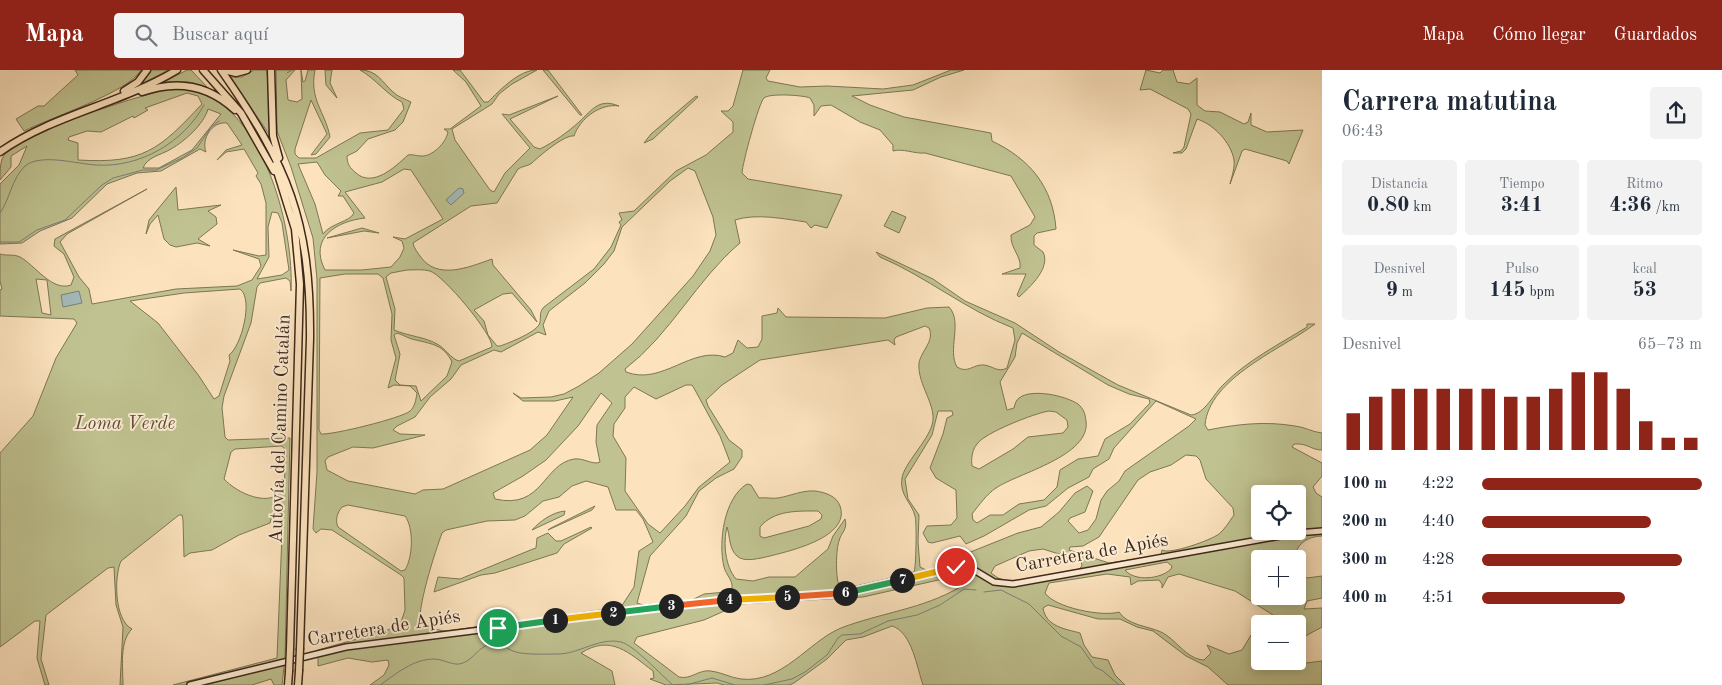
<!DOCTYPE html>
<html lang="es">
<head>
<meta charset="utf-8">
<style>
	body { margin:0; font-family:"Old Standard TT",serif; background:#f2f2f3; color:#1f2937; height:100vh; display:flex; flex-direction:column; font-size:19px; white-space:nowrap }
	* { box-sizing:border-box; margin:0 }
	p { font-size:16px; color:#747a83 }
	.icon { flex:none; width:28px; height:28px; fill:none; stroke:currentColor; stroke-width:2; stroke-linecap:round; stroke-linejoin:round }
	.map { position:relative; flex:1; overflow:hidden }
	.details { display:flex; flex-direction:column; background:#fff; width:400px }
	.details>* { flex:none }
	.tools { position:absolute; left:1251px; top:415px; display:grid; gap:10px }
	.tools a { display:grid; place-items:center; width:55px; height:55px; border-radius:5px; background:#fff; box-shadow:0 2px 12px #0003; font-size:25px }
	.pin { position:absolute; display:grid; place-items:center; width:42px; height:42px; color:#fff; margin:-21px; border:2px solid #fff; border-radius:50%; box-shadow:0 1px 5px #0007 }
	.km { position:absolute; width:25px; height:25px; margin:-12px; border-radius:50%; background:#222; color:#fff; font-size:14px; line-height:25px; text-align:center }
	.round { display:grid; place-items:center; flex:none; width:52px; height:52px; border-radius:5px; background:#f2f2f3 }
	.head { display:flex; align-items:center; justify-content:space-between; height:85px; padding:0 20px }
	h1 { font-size:28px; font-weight:700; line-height:38px }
	.figures { display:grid; grid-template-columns:repeat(3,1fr); gap:8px; height:85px; padding:5px 20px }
	.figures div { display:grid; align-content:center; border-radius:5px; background:#f2f2f3; text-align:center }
	.figures b { font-size:21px; font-weight:700 }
	.figures small { font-size:14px; font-weight:400 }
	.figures p { font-size:14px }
	.chart { height:140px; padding:10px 20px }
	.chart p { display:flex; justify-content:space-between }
	.chart svg { width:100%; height:90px; margin-top:5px; stroke:#8f2418; stroke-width:6 }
	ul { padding:0 20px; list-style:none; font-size:16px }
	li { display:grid; grid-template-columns:80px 60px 1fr; align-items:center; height:38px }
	li i { height:12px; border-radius:6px; background:#8f2418 }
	header { display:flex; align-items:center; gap:30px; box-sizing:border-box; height:70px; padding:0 25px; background:#8f2418; color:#fff }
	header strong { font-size:24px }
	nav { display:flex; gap:28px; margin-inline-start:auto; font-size:18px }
	.search { width:350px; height:45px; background:#f2f2f3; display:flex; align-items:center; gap:12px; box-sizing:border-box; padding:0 18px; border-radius:5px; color:#747a83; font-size:19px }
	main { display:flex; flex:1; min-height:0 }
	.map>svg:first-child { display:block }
</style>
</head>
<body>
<header>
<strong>Mapa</strong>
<div class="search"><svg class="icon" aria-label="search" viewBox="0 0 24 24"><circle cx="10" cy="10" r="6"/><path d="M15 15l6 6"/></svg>Buscar aquí</div>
<nav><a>Mapa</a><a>Cómo llegar</a><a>Guardados</a></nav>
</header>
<main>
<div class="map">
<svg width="1322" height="615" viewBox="0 0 1322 615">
	<rect width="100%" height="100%" fill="#fce3be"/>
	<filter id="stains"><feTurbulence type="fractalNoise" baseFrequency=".004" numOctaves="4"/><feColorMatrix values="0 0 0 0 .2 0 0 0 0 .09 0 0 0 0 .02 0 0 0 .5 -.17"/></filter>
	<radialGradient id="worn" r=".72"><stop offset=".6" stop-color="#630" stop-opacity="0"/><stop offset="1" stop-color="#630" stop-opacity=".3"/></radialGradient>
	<path fill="#c0c391" stroke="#7e7656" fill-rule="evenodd" d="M75,0H141C129,22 50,48 24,61L16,49L38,36H44L78,5Z
		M151,0H169L141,14Z
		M187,0H191L208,18L189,12H164Z
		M254,0H267L271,67L230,7H242Z
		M276,0H295L286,10L288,30L297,32L302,29L301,0L303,12L305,11L308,0H315C309,30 325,41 330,67L316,84L311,85L327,64L311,30L295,79V84L299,88H316L360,63L388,60L404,39L402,32C387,25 376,9 360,0C377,0 382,12 393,22C398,27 405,29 411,32L403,52L395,60L368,69L357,81L347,86C347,94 350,98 356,103C373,118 395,97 408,85C414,84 415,86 421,86C432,87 446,73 448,62L444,59H450L481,36L466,12L453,0H460L484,32H488C500,20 519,0 537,0L512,14L499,24L492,34L452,59L455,70L490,120L494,122L505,103L530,78L502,44L509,45L558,26L510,49L534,77L540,79C554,72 568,62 579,52C593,39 599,28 619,36C601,33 580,48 574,66C565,64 538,87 532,93C529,96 522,96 518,99L497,133L471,136L413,173C414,178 417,182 420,186C437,211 469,197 492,189L493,195L531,240L537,252L512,223L503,224L474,240L484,251L488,265L497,276H500C509,273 534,263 539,255C542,249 538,243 544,237L594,199L611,177L621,155L619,152L622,150L619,143L634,141L676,101L706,85L733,62V52L721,41H728L733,36L743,0H770L766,8L768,11L800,17L827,16L883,19L913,15L951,0H964L941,7L913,20L852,26L870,35L904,47L991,63L992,71C1030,89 1053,117 1056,159L1037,163L1034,166V175L1043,182C1051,198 1030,217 1019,227L1017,225L1026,204H1002L1020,198C1022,187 1010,178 1011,165L1030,155L1035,147L1011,106L925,83C914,84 903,78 893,81V75L880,60L860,52L831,35L821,36L814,46V35L810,28C803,25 769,23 764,28C759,32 742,95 742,103L748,109L842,125L827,158L815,155L811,158L806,152C785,149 756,143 735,150L740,173C697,209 670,265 625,299L626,302C662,316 691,276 725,287L733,283L738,270L747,278L758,277L762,269V246L777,243L778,238L786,247L885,248L927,238L949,237C963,252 947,280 957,297C968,304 973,294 984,295C993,296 998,303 1007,298L1015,270L1013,258C966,240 927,207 880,187L876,182L933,209L965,231L1015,253L1059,282L1118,315L1191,345C1205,344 1214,323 1224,314C1248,290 1278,275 1307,257V254H1315C1282,279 1209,308 1205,355L1208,360C1238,354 1265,351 1295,356C1305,357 1312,362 1322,363V380C1311,380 1308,373 1294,374L1292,377L1322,393V406L1313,417L1316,423L1322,427V466C1306,467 1298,473 1293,489H1260V526H1298V500L1307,508L1322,506V528L1307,531L1304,539L1322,538V557L1298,570V554H1260V591H1298V588L1306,593L1322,591V615H1228L1208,597L1186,586L1153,561L1137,557L1120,549H1098L1048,535L1043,538C1046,557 1066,559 1080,563L1084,575L1092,587L1108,590L1115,605L1125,615H923C917,598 912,562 892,556L863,567L846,570L827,589L794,613L789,615H724L717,613L666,615L650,609L654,608L653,601C629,583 611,564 581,583L612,601L615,615H370L384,605L389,595L388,590L372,592L348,588L318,596V580L357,569L377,560H388L401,552L405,540L404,508L401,505L332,460L321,459L316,463L313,459L317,402V209L313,168L291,97L277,61ZM317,92L325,105L341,121L338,126H343L354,143C350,152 331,153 323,164L315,134L298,94ZM688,98L695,101L713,147L716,165L710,181L693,206L632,274L599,303L579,316L564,324L551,327L521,328L513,323L523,331H555L573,327L547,365L530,380L443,419L423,420L415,424L348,411L327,400L325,391L328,387L353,377L373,378L425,365L400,364L393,360L397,356L415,347L430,327L451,309L461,295L494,280L501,282L538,262L546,265L543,255L549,241L585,213L604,194L614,181L622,157L670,111ZM404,99L411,100L443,149L405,169L393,167L402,171L404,178L400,187L391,197L362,200H325C308,167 338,151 365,148L345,122L382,112ZM407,200C414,200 423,199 430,201C443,205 493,264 492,277L459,291C451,289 445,278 437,274C425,267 408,266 394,260L395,239L386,207L391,203ZM345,204H378L383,208L392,244L391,270L396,288L388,318L394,315L410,316L417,323C416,329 415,337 410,341C402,348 333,365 321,364L319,360L320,208ZM925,256L929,258C935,271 921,281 919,293C917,315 938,336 932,355C927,372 904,394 902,408C899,425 912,433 915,446C917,451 916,500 914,502L864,515L840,517C835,510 836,479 839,471C841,462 848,460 845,449L833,466L828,479L795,507H769L753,511L736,509C725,496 723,473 727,457C730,466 729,479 737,486C744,493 761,488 770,486C790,481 851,467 840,436C837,426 824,422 815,421C803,420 790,426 778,428C772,429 765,427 759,428L751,415L747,414C724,428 718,472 724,497C726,505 733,510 732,518L726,522L704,524L692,530L643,535L637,533L650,486L686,446L699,421L716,408L734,399L742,387V380L729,370L708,336L706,330L722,315L760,290L888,270L895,275L894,270L896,267ZM397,263C404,265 409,269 416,270C432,274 444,275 452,292L447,306L421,331L416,316L400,315L395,310L400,284L394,265ZM1022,263L1108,315L1129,324L1149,329L1150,333L1130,354L1105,369L1098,386L1078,389L1060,400L1057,417L1044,430L1019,434L1003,445H990L977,453L973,450L972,444C979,435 987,424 996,418C1018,403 1091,386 1086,351C1085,344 1084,339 1078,334C1066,326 1032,318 1019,328C1016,330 1015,334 1014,338L1007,340L1000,312L1015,287L1017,273ZM686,315H692L695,320L720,366L730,392L699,417L685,436L660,463L648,454L625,421L626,388L613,366L614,354L625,338V327L634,317L656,329ZM601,323L612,333L597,355L596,372L600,392L597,393C589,393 583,388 574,389C543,394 543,440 495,429L493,423L523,406L546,390L578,356ZM1156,331L1196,349L1189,356L1125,401L1119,411L1107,421L1101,430L1096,449L1088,460L1079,463L1068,451L1070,448L1085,442L1093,421L1087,416L1075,423L1059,442L1041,457L1018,463L968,483L970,493L926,500L920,497L918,472L919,445L908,429L905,409L932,365L938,341H952L953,345L947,348L943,364L930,398L936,408L956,420L957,448L951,455L927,456L923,463L928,472L932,473L960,466L966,474L984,466L1029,440L1046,436L1068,418L1089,407L1093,399L1109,389L1114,378ZM1049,341L1056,342L1067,350L1068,357L1063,363L1028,367L1013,379L979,399L972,396C971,389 972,380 977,374C984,363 1035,343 1049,341ZM1186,385L1196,386L1200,390L1206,409L1233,438L1234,445C1229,452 1225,459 1219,464C1211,470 1170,485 1162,480L1161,485L1109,493L1069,480L1070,477L1083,476L1099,467L1138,410L1150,402L1171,395ZM586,411L608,417L616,440H636L643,449L653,472L639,481L634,517L621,537L454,560L444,561L421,556C415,543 436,479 442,463L446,460L487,451L515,450L525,446L543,431L559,427L572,416ZM1260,424H1298V461H1260ZM348,435L405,446C414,458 413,487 405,500L401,501L338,457C335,450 337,443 342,437ZM818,441L822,445L821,449L809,456L764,468L760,466V457C774,440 797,441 818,441ZM1043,479L1081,491L1082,496L1079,499L1009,512L998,508L991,503L995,496L1029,481ZM1167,492L1172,496L1171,499C1161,509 1135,512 1125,500ZM1107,504L1130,507L1131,515L1138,511L1159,510L1162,514V518L1168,507L1179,504L1235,521L1273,545L1259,552L1242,580L1229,584L1207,575L1211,583L1204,590C1186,589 1176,569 1161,562C1148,556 1127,555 1119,542C1103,547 1055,538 1045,523L1049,513ZM956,506L961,512L960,517C923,539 880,543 841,558C809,571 782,614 741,609C731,608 721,602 711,601C699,599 691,610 679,607L634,573L637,567L704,550L740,534L863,527Z
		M325,0H332L330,13L337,28L326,15Z
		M543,0H548L582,45H580Z
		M1146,0L1160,3L1163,0H1173L1177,12L1189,14L1197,8V35L1205,41L1220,42L1244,54L1248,52L1251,43V55L1267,62L1303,60L1289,94L1287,91L1245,79L1242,81L1230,114C1232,106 1235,97 1234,90C1231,72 1213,54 1197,49L1186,79L1182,83H1173L1181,81L1184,77L1191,44L1188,39L1150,19L1140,20Z
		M172,19C183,19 193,19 203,23C266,50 294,159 291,221L290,211L286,208L260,213L257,217L251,253L224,326L222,338L225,367L228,370L290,368L285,588L282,615H274L271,609L252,615H173L277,588L283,440L280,434L274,437L270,453L239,465L212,480L190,483L184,487L183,450L182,445H179L121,491C114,506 114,550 132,559C119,571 123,599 123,615H120L123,557L116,535L114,497L108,498L46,545L41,589L49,615H45L37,588L40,551H35L0,577V383L33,346L56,288L77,253L74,249L0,246V220L2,219L0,211V184C6,186 14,184 20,187C35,195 52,222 71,215L74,207L64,184L54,176L55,169L147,119L67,164L60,172L79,207L89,219L92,234L176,219L237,216L252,210L261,196L259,189L233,180L259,186L266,185V133L261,114L256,106L258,103L244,79L226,82L217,90L226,80L242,75L227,53C212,51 201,69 206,82L200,79L161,101L137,103L107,114L72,148L40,161L22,173L0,174V114L19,95L27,76L11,86V97L0,110C0,104 0,92 3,87C13,66 146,22 172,19ZM187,23L198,26L202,34C159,80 143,94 78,90V73L68,70L69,67L87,61L101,62L133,46L134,48L148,40L145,38ZM208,39L221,44L192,80L159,98H143C147,87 161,85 171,79C185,71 204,54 208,39ZM272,142L278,143L282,153L289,200L282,205L257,209L269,187L268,157ZM36,209L47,210L51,245L42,243ZM240,219C254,229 241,277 229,285L230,291L219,326L214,329L199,306L158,253L130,231L184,223ZM282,376L286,381L284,419C270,439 237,423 224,409L231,382L235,379Z
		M696,26L698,27L653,69L644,73L651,64Z
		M176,117L178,140L221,135L208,141L216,147L217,154L198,169L210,176L197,173L176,177L170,175L164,169L158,145L150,154L146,164L149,150Z
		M892,141L906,147L899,163L884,156Z
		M362,158L379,163L364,161L327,168Z
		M595,436L592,440L548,460L551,458Z
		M565,441L564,445L532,460C540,451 553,442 565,441Z
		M591,457L592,458L564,474L557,483L495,503L481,505L434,522L438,507L460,509L533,479L536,478L537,468L548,463L556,471H561Z"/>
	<path fill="#a4bbbc" stroke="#7b807b" d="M459,118L463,119L464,123L451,135L446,130Z
		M79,221L82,233L63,237L61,225Z"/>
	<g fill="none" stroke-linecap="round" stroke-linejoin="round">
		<path stroke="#7b807b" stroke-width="1" d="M287,3L292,0
			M0,143C10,129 12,108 25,96C41,83 77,94 96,95C140,98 184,72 204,35
			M0,172H19L37,160L65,150L102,115L113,108L143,100H156L182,88L197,78L211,57L219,51
			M984,522L1001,520L1029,534L1061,566L1081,577L1095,597L1103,601L1119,615
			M380,615C396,604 413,589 434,589C444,589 454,597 463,593C474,589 479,576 491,574C500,572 508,580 516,582C526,585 547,584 558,584C579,584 599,567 621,572C634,575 662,606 673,615
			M686,615L712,608L735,615
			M764,615L792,609L805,602L827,585L838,568L842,565L860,564L888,551L917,545L940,535L964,519L976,520"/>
		<g stroke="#3d281a" stroke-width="8">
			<path id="secondary" d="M190,615L346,577L703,532L837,524L956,497H969L994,512L1013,514L1297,463L1322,461"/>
		</g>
		<g stroke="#3d281a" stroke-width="9">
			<path id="highway" d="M203,0L241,43L274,101
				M221,0C288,96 311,150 310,269L300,578
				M224,0L236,3L247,0
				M271,0L273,66L279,88
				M124,21L138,12L147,0
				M142,22C176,10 208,15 235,40
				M0,82C54,44 121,34 177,0
				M275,95L295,159L300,214L290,579
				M288,615L289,602
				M298,615L299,601"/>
		</g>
		<use href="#secondary" stroke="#fdedd5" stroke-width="5"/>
		<use href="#highway" stroke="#fce3be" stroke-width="6"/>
		<g stroke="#3d281a" stroke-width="9" stroke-linecap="butt">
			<path id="highway-bridge" d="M299,601L300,578
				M289,602L290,579"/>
		</g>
		<use href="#highway-bridge" stroke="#fce3be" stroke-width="6"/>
	</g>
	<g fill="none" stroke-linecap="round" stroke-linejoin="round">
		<g stroke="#fff" stroke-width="10">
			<path id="split-1" d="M498,558L555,550"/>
		</g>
		<g stroke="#fff" stroke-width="10">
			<path id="split-2" d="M555,550L613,543"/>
		</g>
		<g stroke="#fff" stroke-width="10">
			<path id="split-3" d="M613,543L671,536"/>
		</g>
		<g stroke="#fff" stroke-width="10">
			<path id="split-4" d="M671,536L729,530"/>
		</g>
		<g stroke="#fff" stroke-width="10">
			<path id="split-5" d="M729,530L787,527"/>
		</g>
		<g stroke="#fff" stroke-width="10">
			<path id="split-6" d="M787,527L845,523"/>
		</g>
		<g stroke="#fff" stroke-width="10">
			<path id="split-7" d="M845,523L902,510"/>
		</g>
		<g stroke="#fff" stroke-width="10">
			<path id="split-8" d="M902,510L956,497"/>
		</g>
		<use href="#split-1" stroke="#22a559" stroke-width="6"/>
		<use href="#split-2" stroke="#f5b400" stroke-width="6"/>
		<use href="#split-3" stroke="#22a559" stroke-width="6"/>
		<use href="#split-4" stroke="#f0652b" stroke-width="6"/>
		<use href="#split-5" stroke="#f5b400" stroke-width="6"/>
		<use href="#split-6" stroke="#f0652b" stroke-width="6"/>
		<use href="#split-7" stroke="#22a559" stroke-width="6"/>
		<use href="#split-8" stroke="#f5b400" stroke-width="6"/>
	</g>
	<g text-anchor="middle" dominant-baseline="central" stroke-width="4" stroke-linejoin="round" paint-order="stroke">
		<g font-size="19" font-style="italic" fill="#5e4f38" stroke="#fdedd5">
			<text x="125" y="354">Loma Verde</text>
		</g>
		<g font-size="19" fill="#3d281a" stroke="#fdedd5">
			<text transform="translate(281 359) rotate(-88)">Autovía del Camino Catalán</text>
			<text transform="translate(1092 484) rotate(-10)">Carretera de Apiés</text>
			<text transform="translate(384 559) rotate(-9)">Carretera de Apiés</text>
		</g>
	</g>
	<rect width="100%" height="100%" filter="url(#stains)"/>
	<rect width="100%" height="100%" fill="url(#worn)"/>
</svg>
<div class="tools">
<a><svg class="icon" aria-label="locate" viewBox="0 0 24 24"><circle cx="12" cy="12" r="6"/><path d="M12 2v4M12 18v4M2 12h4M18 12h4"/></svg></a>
<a>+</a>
<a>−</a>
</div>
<div class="pin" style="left:498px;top:558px;background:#1e9e55"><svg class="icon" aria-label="arrive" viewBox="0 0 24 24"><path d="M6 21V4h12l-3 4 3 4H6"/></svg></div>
<div class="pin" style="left:956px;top:497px;background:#d93025"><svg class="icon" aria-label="check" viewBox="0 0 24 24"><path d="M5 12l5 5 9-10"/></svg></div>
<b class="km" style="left:555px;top:550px">1</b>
<b class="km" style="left:613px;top:543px">2</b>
<b class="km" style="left:671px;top:536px">3</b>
<b class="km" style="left:729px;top:530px">4</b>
<b class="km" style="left:787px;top:527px">5</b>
<b class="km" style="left:845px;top:523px">6</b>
<b class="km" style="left:902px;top:510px">7</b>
</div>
<section class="details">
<div class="head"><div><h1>Carrera matutina</h1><p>06:43</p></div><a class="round"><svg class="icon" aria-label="share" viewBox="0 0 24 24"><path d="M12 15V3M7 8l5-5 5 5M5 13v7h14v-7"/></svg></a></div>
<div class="figures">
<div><p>Distancia</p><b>0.80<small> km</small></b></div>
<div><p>Tiempo</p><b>3:41</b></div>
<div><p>Ritmo</p><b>4:36<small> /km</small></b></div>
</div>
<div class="figures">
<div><p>Desnivel</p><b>9<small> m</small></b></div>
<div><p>Pulso</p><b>145<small> bpm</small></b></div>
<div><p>kcal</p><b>53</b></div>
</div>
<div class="chart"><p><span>Desnivel</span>65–73 m</p>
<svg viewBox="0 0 160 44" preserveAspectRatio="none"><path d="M5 44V26M15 44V18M25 44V14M35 44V14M45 44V14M55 44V14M65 44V14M75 44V18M85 44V18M95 44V14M105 44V6M115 44V6M125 44V14M135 44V30M145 44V38M155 44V38"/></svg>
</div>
<ul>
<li><b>100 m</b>4:22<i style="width:100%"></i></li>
<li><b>200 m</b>4:40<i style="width:77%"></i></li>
<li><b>300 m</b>4:28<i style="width:91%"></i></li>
<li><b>400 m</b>4:51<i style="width:65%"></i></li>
</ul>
</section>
</main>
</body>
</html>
